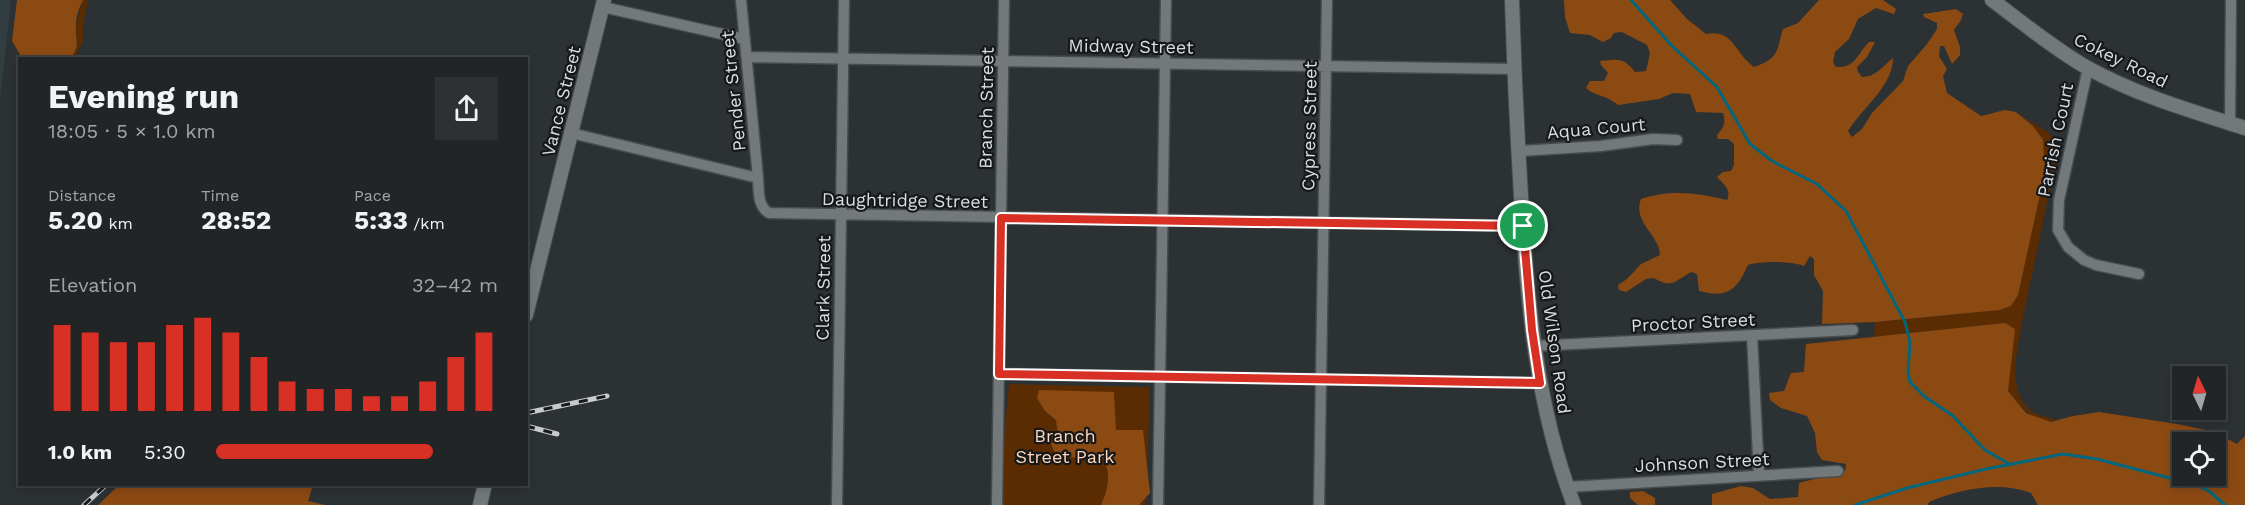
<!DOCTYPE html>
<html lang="en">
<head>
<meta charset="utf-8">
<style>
	body { margin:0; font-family:"Work Sans",sans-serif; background:#2d3132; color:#f1f3f6; height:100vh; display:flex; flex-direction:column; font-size:22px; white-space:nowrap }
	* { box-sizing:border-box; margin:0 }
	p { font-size:20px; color:#a2a5a7 }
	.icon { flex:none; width:33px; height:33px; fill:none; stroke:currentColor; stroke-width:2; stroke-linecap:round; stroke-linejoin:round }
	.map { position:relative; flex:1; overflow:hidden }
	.details { position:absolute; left:18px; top:57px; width:510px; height:429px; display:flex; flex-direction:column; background:#212526; border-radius:0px; box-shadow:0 3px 9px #0003,0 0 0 2px #3e4243 }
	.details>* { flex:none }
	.needle { width:39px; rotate:355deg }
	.tools { position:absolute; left:2172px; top:366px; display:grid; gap:12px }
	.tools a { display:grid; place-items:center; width:54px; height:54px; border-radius:0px; background:#212526; box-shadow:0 3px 9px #0003,0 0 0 2px #3e4243; font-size:30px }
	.pin { position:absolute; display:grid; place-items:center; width:51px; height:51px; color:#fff; margin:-26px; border:3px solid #fff; border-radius:50%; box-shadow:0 2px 6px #0007 }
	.round { display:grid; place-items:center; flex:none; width:63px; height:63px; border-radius:0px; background:#2d3132 }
	.overview { display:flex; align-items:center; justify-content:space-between; height:102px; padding:0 30px }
	h1 { font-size:33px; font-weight:700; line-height:45px }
	.stats { display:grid; grid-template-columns:repeat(3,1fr); gap:9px; height:102px; padding:6px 30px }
	.stats div { display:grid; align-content:center }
	.stats b { font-size:26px; font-weight:700 }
	.stats small { font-size:16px; font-weight:400 }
	.stats p { font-size:16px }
	.chart { height:168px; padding:12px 30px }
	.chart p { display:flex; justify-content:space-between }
	.chart svg { width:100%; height:108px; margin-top:6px; stroke:#d93025; stroke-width:6 }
	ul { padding:0 30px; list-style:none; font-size:20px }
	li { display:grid; grid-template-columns:96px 72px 1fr; align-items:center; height:45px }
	li i { height:15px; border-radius:8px; background:#d93025 }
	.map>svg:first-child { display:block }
</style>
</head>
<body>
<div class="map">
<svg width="2245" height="505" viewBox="0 0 2245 505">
	<rect width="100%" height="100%" fill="#2c3133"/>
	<path fill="#313d41" d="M0,0H11L0,101Z"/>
	<path fill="#5b2c02" d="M83,0H88L83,25V41L75,58H70L77,50L76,25Z
		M2025,117L2050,134L2058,149L2021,327C2017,354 2006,395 2034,413C2041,416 2050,418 2057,420C2036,427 2020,405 2008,391L2010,362L2005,323L1874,337L1875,322L2000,310L2011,306L2018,295L2045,172L2033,126Z
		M1009,384L1150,387L1146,505H1000L999,491Z"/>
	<path fill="#8c4a13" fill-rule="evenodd" d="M17,0H83C79,8 76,16 76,25C75,38 81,48 70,58H22L12,41Z
		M1564,0H1670L1687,19L1706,34C1734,29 1735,54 1754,67C1780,58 1776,51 1783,29L1798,23L1819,0H1883L1896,9L1894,14L1876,8L1858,19L1849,39L1835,52L1833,62L1836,67C1856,68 1857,54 1869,42H1875L1867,57L1857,67L1858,72L1862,77C1876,77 1883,66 1893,58C1893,86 1862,108 1848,131L1852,137L1862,129L1872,113L1903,81L1908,66L1927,44L1937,29V23L1924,17L1923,14L1956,9L1963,14L1961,20L1954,30L1960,47V55L1952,64L1944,46H1940L1939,56L1947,69L1943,76L1947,93L1981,116L2005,110L2016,112L2033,126L2043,140L2045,172L2018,295L2011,306L2000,310L1875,322L1822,324L1823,291L1814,275V259L1810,256L1804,266C1794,261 1759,261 1748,265C1736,291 1728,298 1699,291L1697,274L1691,272C1675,281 1672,289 1654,278L1646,279L1626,292L1619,290L1618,285L1627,279L1641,264L1660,255C1660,236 1632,222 1641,199C1671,189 1697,193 1727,200C1732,189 1723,184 1717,177L1723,172L1731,171L1734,165V144L1728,139H1718L1717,135C1724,127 1726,123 1723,113L1696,112L1690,94L1673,93L1659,99L1618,105C1607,95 1594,96 1586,88L1590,81H1604L1608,73L1601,65L1600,61C1618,59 1624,57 1635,72L1646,71L1650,53L1647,45L1622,32L1614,33L1611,38L1603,42L1590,35L1570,33L1565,17Z
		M2005,323L2015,329L2008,391L2026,413L2051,422L2073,416L2099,412L2177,424L2215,432L2237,444L2245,436V505H2038L2031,493C1999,481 1960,489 1929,502L1928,505H1712V494L1741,486L1753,488L1770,499L1798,497L1799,483L1845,471L1846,464L1822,460L1817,452L1815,433L1807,416L1781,408L1770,400L1769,393L1784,391L1791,373L1804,372L1806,344ZM2182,442H2216V476H2182Z
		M1039,390L1114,392L1116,430H1143L1150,493L1139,505H1101C1108,489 1112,475 1103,458L1057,457L1051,444L1058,434L1056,420L1045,411L1037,398Z
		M120,484L313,485L308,501L325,505H98Z
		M1643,491L1655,498V505H1638L1630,498V492Z"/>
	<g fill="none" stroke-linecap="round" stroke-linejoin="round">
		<path stroke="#01677f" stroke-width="3" d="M1631,0L1672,46L1717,87L1750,144L1772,161L1817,184L1846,211L1905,322L1910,342L1908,372L1910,382L1924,396L1953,416L1985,450L2011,465
			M1855,505L1907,488L1986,469L2063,454L2097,459L2196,485L2209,491L2225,505"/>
		<g stroke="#474c4d" stroke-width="13">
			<path id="minor" d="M741,0L758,178
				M603,7L744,39
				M747,57L1515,69
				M2088,68L2059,200L2058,230L2068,247L2084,260L2096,265L2139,274
				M2230,123L2231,0
				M571,133L758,178C759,190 757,206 769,213L1523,226
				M1518,151L1601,146L1653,139L1677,140
				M1752,335L1759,475
				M1534,346L1853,330
				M999,374L1540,383
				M1567,487L1838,471
				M837,505L844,0
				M997,505L1004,0
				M1158,505L1166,0
				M1319,505L1327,0"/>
		</g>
		<g stroke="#474c4d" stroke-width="16">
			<path id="tertiary" d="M1512,0C1514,65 1517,131 1521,196C1527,301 1536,406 1574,505
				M1992,0C2023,23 2053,48 2086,67C2136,95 2191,111 2245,128
				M526,315L604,0
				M480,505L485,484"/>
		</g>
		<use href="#minor" stroke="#73797b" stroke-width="10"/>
		<use href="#tertiary" stroke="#73797b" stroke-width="14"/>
		<g stroke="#c8cbcc" stroke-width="5">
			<path id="rail" d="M526,413L607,396
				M526,426L557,434
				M84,505L107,484"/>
		</g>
		<use href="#rail" stroke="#161819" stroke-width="3" stroke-dasharray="9" stroke-linecap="butt"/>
	</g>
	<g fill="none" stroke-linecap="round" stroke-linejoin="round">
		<g stroke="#fff" stroke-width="12">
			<path id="route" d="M1001,218L1523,226L1532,330L1540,383L999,374Z"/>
		</g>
		<use href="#route" stroke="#d93025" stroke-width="8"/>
	</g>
	<g text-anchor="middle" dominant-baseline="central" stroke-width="4.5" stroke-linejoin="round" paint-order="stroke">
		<g font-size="18" fill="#daddde" stroke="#161819">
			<text transform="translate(1131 46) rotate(1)">Midway Street</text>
			<text transform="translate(2121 60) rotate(26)">Cokey Road</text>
			<text transform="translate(733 91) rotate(-96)">Pender Street</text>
			<text transform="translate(561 101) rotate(-76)">Vance Street</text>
			<text transform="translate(986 108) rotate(-89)">Branch Street</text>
			<text transform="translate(1309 126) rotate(-89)">Cypress Street</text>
			<text transform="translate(1596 128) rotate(-5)">Aqua Court</text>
			<text transform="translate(2055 140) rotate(-78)">Parrish Court</text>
			<text transform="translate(905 200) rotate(1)">Daughtridge Street</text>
			<text transform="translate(823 288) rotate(-89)">Clark Street</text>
			<text transform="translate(1693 322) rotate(-3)">Proctor Street</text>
			<text transform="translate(1555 342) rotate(82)">Old Wilson Road</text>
			<text transform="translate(1702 462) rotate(-3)">Johnson Street</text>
		</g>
		<g font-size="18" fill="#fdd6bc" stroke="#161819">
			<text x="1065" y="435">Branch<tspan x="1065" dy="21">Street Park</tspan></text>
		</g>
	</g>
</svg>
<div class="tools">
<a><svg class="needle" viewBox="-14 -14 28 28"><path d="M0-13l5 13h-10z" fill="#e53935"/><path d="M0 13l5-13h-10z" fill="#a2a5a7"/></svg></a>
<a><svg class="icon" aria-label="locate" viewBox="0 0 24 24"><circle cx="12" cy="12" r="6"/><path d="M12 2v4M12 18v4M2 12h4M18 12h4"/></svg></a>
</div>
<div class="pin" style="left:1523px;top:226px;background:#1e9e55"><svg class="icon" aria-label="arrive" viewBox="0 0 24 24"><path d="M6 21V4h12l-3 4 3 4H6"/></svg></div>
<section class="details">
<div class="overview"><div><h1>Evening run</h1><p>18:05 · 5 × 1.0 km</p></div><a class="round"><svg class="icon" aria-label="share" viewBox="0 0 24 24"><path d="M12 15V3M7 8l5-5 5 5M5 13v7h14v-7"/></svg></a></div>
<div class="stats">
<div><p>Distance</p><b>5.20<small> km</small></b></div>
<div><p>Time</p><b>28:52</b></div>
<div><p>Pace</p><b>5:33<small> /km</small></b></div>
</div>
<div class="chart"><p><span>Elevation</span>32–42 m</p>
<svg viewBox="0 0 160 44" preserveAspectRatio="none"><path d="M5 44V9M15 44V12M25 44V16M35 44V16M45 44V9M55 44V6M65 44V12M75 44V22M85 44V32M95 44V35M105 44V35M115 44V38M125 44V38M135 44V32M145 44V22M155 44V12"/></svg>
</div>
<ul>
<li><b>1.0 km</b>5:30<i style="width:77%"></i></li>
</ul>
</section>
</div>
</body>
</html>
